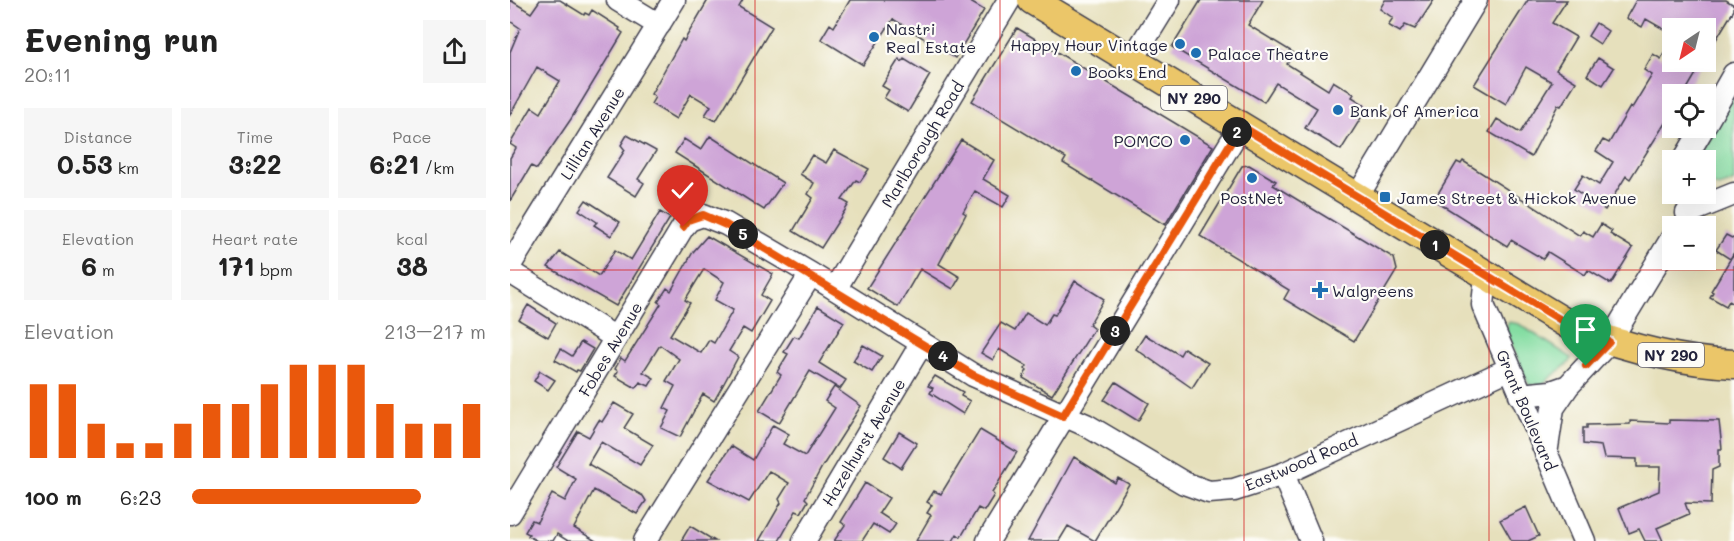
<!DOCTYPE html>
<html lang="en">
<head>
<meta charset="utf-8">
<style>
	body { margin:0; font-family:Mali,sans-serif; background:#f6f6f6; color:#222; height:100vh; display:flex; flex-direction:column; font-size:22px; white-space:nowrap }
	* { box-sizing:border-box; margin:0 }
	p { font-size:20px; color:#767676 }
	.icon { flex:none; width:33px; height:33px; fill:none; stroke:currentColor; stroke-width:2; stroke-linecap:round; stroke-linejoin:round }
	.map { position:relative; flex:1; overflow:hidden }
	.panel { display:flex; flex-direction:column; background:#fff; width:510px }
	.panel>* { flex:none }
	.needle { width:39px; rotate:215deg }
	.tools { position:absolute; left:1152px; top:18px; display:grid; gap:12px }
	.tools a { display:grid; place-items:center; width:54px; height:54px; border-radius:0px; background:#fff; box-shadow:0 6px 24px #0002; font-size:30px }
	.pin { position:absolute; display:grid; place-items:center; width:51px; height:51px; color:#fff; margin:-62px -26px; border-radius:50% 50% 50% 0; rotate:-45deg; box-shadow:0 0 6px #0007 }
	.pin .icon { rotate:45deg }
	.km { position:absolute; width:30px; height:30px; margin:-15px; border-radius:50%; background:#222; color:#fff; font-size:16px; line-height:30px; text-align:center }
	.round { display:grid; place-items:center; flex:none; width:63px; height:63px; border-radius:0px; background:#f6f6f6 }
	.summary { display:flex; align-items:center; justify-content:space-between; height:102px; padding:0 24px }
	h1 { font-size:33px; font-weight:800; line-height:45px }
	.metrics { display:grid; grid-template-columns:repeat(3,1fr); gap:9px; height:102px; padding:6px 24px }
	.metrics div { display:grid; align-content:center; border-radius:0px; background:#f6f6f6; text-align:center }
	.metrics b { font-size:26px; font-weight:800 }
	.metrics small { font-size:16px; font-weight:400 }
	.metrics p { font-size:16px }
	.chart { height:168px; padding:12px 24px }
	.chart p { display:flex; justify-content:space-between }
	.chart svg { width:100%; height:108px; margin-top:6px; stroke:#ea580c; stroke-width:6 }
	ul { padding:0 24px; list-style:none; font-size:20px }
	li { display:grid; grid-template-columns:96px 72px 1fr; align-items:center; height:45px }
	li i { height:15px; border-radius:8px; background:#ea580c }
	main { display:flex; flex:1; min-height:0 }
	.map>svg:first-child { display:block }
</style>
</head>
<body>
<main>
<section class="panel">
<div class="summary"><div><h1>Evening run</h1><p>20:11</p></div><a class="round"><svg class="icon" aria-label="share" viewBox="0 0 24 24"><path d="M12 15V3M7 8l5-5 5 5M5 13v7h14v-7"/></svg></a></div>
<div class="metrics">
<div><p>Distance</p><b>0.53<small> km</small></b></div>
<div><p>Time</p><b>3:22</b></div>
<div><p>Pace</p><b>6:21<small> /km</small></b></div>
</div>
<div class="metrics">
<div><p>Elevation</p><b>6<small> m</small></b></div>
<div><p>Heart rate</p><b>171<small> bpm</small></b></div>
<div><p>kcal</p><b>38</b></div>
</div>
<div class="chart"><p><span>Elevation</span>213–217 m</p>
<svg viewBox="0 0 160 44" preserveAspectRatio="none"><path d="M5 44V14M15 44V14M25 44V30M35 44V38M45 44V38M55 44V30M65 44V22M75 44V22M85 44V14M95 44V6M105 44V6M115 44V6M125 44V22M135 44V30M145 44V30M155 44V22"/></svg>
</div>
<ul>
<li><b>100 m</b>6:23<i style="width:78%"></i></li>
</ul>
</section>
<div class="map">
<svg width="1224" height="541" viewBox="0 0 1224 541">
	<rect width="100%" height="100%" fill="#fdfcf7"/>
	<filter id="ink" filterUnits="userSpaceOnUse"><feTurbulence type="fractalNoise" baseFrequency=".0167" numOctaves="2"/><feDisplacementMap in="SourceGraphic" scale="12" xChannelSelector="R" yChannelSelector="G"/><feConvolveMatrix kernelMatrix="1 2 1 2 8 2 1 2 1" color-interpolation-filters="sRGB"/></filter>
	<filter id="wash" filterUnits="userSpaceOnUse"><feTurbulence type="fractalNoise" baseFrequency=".008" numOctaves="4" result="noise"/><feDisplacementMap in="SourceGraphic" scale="24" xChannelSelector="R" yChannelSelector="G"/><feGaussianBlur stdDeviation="1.35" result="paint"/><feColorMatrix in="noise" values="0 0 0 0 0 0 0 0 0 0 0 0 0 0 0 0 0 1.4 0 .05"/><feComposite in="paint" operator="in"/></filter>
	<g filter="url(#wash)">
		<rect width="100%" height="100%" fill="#e6e0bc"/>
		<path fill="#84dda2" stroke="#53806e" stroke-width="1.5" d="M1224,93V182L1209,187L1196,182V160H1184Z
			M998,322L1009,324L1062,358L1060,362L1031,385H1019L996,332Z"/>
		<g id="blocks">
			<path fill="#cea4d7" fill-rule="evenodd" d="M0,0L21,13L30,0H50L74,15L75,13L79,15L82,10L110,28L109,30L113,33L61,119L27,169L21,166L0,201V158L6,148L0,144L22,107L31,113L50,81L27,67L0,115V52L10,28L0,21Z
				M198,0H233L229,7L262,27L206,121L195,115L201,106L181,94L166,119L141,104L145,97L141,94L172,39L174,41Z
				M340,0H457L474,10L445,58L383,19L353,65L311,39L320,24L324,27Z
				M691,0H753L738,25L784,53L777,64L818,90L823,81L844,94L842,97L855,105L848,116L851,118L831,150L795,128L807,108L766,83L754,102L662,47Z
				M875,0H924L905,29L895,25L890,32L878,25L883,18L870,9Z
				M1018,0H1057L1042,23L1066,37L1046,70L1066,82L1051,106L1048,105L1021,157L979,132L987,119L1010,133L1042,82L1016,67L996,104L964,85Z
				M1126,0H1216L1224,5V10L1196,56V28H1162V34L1136,19L1132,27L1116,18Z
				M1086,23L1098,31L1090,44L1078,36Z
				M507,28L703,146L655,225L553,163L556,158L462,101Z
				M1162,38V62H1180L1190,67L1174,94H1162V112L1120,179L1116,176L1095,210L1064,189L1073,175L1089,185L1103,162L1086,151L1093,140L1099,143L1120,107L1122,108L1142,75L1134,70L1143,54L1151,59Z
				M1088,58L1104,68L1093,85L1077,75Z
				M389,59L392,62L394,59L420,75L398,112L374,98L379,90L372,86Z
				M117,135L146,151L128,179L134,183L126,196L97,178L115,150L111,145Z
				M200,136L273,183L254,210L165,153L174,139L191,150Z
				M451,140L484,160L473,179L500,195L493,207L465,191L453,212L456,214L429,264L450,277L443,289L410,269L388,307L357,288Z
				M324,150L359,169L350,182L346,180L332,200L339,204L311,248L283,231L303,198L298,194L304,183L290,174L302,155L316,163Z
				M953,161L1070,236L1073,231L1083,237L1091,224L1102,231L1100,234L1123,248L1101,284L1078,270L1075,275L1038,252L1033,259L1001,240L997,246L924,200L947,162L951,164Z
				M739,165L766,181L763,185L884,258L887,270L844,341L774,299L779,290L690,236L732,166Z
				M76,200L110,222L101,236L84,225L87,222L69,210Z
				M150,212L160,218L106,306L38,267L50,252L89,276L105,250L121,260Z
				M1216,235L1224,239V252L1220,259L1206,250Z
				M197,236L263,274L251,295L260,301L241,333L233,328L219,351L228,357L213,385L204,401L193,394L170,437L151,428L160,411L154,408L165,386L156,381L169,359L150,345L133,372L144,378L139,386L130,382L126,388L105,376L108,371L105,369L111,358L115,361L151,304L148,302L157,288L161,291L183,252ZM194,269L214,282L205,300L223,310L204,343L199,340L191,353L160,335L180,303L175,300Z
				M1224,253V304L1219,301L1216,306L1200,297L1203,292L1201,291Z
				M565,281L594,299L579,325L584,329L542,395L513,378L517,370L515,369L517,366L489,349L483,360L471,353L491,323L505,331L516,313L535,325L542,314L545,315Z
				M18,305L46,323L38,337L9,320Z
				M308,306L334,322L309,363L336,380L330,389L300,371L269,423L249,411L271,375L267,372L278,354L274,352L284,336L289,338Z
				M635,335L670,355L674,348L698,363L682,388L626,349Z
				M71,342L83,349L70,371L67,370L66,372L45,360L51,349L62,356Z
				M353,345L372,356L362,372L343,361Z
				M30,371L45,380L38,390L24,381Z
				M425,376L453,392L451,396L460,401L453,414L420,393L423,388L418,386Z
				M606,382L639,403L628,421L594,400Z
				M324,387L351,406L312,467L295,498L298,501L291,513L286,511L269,541H249L271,503L269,499L279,483L259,471L239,502L198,480L221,446L243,460L263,425L279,434L273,444L295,456L325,408L315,401Z
				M104,403L123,414L114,428L143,445L130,465L91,442L78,464L133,496L136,501L127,514L84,490L64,528L86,541H58L47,534L43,541H27L18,536L19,534L15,532L22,520L27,522L42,494L55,501L66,479L46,467L68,431L79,437L89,420L92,422Z
				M1159,420L1209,421L1212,449H1209V467L1202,470L1201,504L1175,503L1179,514L1147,528L1153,541H1135L1129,529L1119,533L1109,508L1149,491L1150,467H1127V459L1094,458L1091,446L1073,444V428H1077V425L1120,424V421L1159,423Z
				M470,430L507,452L482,493L484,495L474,511L468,508L451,537L447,534L443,541H406L421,515L417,513L422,505L417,502L424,491L431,494Z
				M389,432L407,443L391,468L374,457Z
				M564,457L605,483L608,478L619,484L585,541L558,526L549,541H518Z
				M355,483L379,498L369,513L386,524L379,534L363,524L352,541H324L335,525L331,522Z
				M1016,507L1029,536L1018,541H1002L990,520Z
				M180,526L205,541H171Z"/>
		</g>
	</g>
	<g filter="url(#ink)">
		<use href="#blocks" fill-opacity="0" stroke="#3f3e4e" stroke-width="1.5"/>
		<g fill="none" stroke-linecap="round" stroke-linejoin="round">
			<g stroke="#3f3e4e" stroke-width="25">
				<path id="minor" d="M108,0L149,25
					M622,60L659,0
					M1196,123L1224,74
					M1174,160L1193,128
					M847,197L966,0
					M1177,213L1224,194
					M0,265L164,0
					M0,272L106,338
					M976,276L973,305L1074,541
					M325,289L499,0
					M1010,395L1041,392L1058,386
					M1036,454L1043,408L1058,386L1099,342L1162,238
					M773,474L801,541
					M0,513L173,227L179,220L193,215L216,224L301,274L463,375L576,425L674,483L699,492L724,490L773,474L999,369
					M135,541L301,274
					M294,541L412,343
					M478,541L731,126"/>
			</g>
			<g stroke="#3f3e4e" stroke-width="31">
				<path id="major" d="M522,0L1064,328C1115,347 1170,362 1224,364"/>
			</g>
			<use href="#minor" stroke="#fff" stroke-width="22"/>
			<use href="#major" stroke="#ebc669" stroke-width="28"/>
		</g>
	</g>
	<g fill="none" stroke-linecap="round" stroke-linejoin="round" filter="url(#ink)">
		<g stroke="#fff" stroke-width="12">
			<path id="route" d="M173,227L178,220L193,215L216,225L463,375L553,416L731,126L1064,328L1099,342L1076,366"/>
		</g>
		<use href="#route" stroke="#ea580c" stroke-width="8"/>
	</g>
	<path fill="none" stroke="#d62828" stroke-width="1.5" stroke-opacity="0.55" d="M245,0V541M490,0V541M734,0V541M979,0V541M0,270H1224"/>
	<g fill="#1f6fb2" stroke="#fdfcf7" stroke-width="2">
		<circle cx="364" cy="37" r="6"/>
		<circle cx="670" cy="44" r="6"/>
		<circle cx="686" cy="53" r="6"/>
		<circle cx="566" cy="71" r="6"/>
		<circle cx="828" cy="110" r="6"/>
		<circle cx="675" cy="140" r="6"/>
		<circle cx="742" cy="178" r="6"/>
		<rect x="869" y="191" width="12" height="12" rx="3"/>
		<path d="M807 281h6v6h6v6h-6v6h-6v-6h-6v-6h6z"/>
	</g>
	<g text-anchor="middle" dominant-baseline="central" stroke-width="4.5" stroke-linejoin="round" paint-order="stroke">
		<g fill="#fdfcf7" stroke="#646373" stroke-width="1.5">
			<rect x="651" y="86" width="66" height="24" rx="4.5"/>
			<rect x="1128" y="343" width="66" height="24" rx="4.5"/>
		</g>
		<g font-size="15" font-weight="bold" fill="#22223b">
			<text x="684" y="98">NY 290</text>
			<text x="1161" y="355">NY 290</text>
		</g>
		<g font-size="16" fill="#22223b" stroke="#fdfcf7" text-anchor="start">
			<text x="376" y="28">Nastri<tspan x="376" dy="18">Real Estate</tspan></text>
			<text x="658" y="44" text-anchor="end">Happy Hour Vintage</text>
			<text x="698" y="53">Palace Theatre</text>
			<text x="578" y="71">Books End</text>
			<text x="840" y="110">Bank of America</text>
			<text x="663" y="140" text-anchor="end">POMCO</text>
			<text x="742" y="197" text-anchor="middle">PostNet</text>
			<text x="887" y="197">James Street &amp; Hickok Avenue</text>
			<text x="822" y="290">Walgreens</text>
		</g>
		<g font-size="16" fill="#22223b" stroke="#fdfcf7">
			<text transform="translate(82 133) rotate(-58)">Lillian Avenue</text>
			<text transform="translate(412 144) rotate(-59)">Marlborough Road</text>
			<text transform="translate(100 349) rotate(-59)">Fobes Avenue</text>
			<text transform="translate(1017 410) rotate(67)">Grant Boulevard</text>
			<text transform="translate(353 442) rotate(-59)">Hazelhurst Avenue</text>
			<text transform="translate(791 462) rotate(-23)">Eastwood Road</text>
		</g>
	</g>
</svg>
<div class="tools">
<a><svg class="needle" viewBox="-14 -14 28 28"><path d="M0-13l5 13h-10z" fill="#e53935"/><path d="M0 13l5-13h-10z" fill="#767676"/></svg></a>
<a><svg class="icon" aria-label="locate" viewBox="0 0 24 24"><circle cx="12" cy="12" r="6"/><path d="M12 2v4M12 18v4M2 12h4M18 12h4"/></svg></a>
<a>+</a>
<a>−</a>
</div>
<div class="pin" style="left:1076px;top:366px;background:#1e9e55"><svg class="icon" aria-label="arrive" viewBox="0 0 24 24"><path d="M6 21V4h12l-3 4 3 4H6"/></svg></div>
<div class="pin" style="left:173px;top:227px;background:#d93025"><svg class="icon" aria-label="check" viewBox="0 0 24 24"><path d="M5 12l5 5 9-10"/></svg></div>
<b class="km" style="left:925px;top:245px">1</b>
<b class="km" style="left:727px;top:132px">2</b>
<b class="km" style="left:605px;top:331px">3</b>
<b class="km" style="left:433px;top:356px">4</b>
<b class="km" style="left:233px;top:234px">5</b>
</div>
</main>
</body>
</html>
